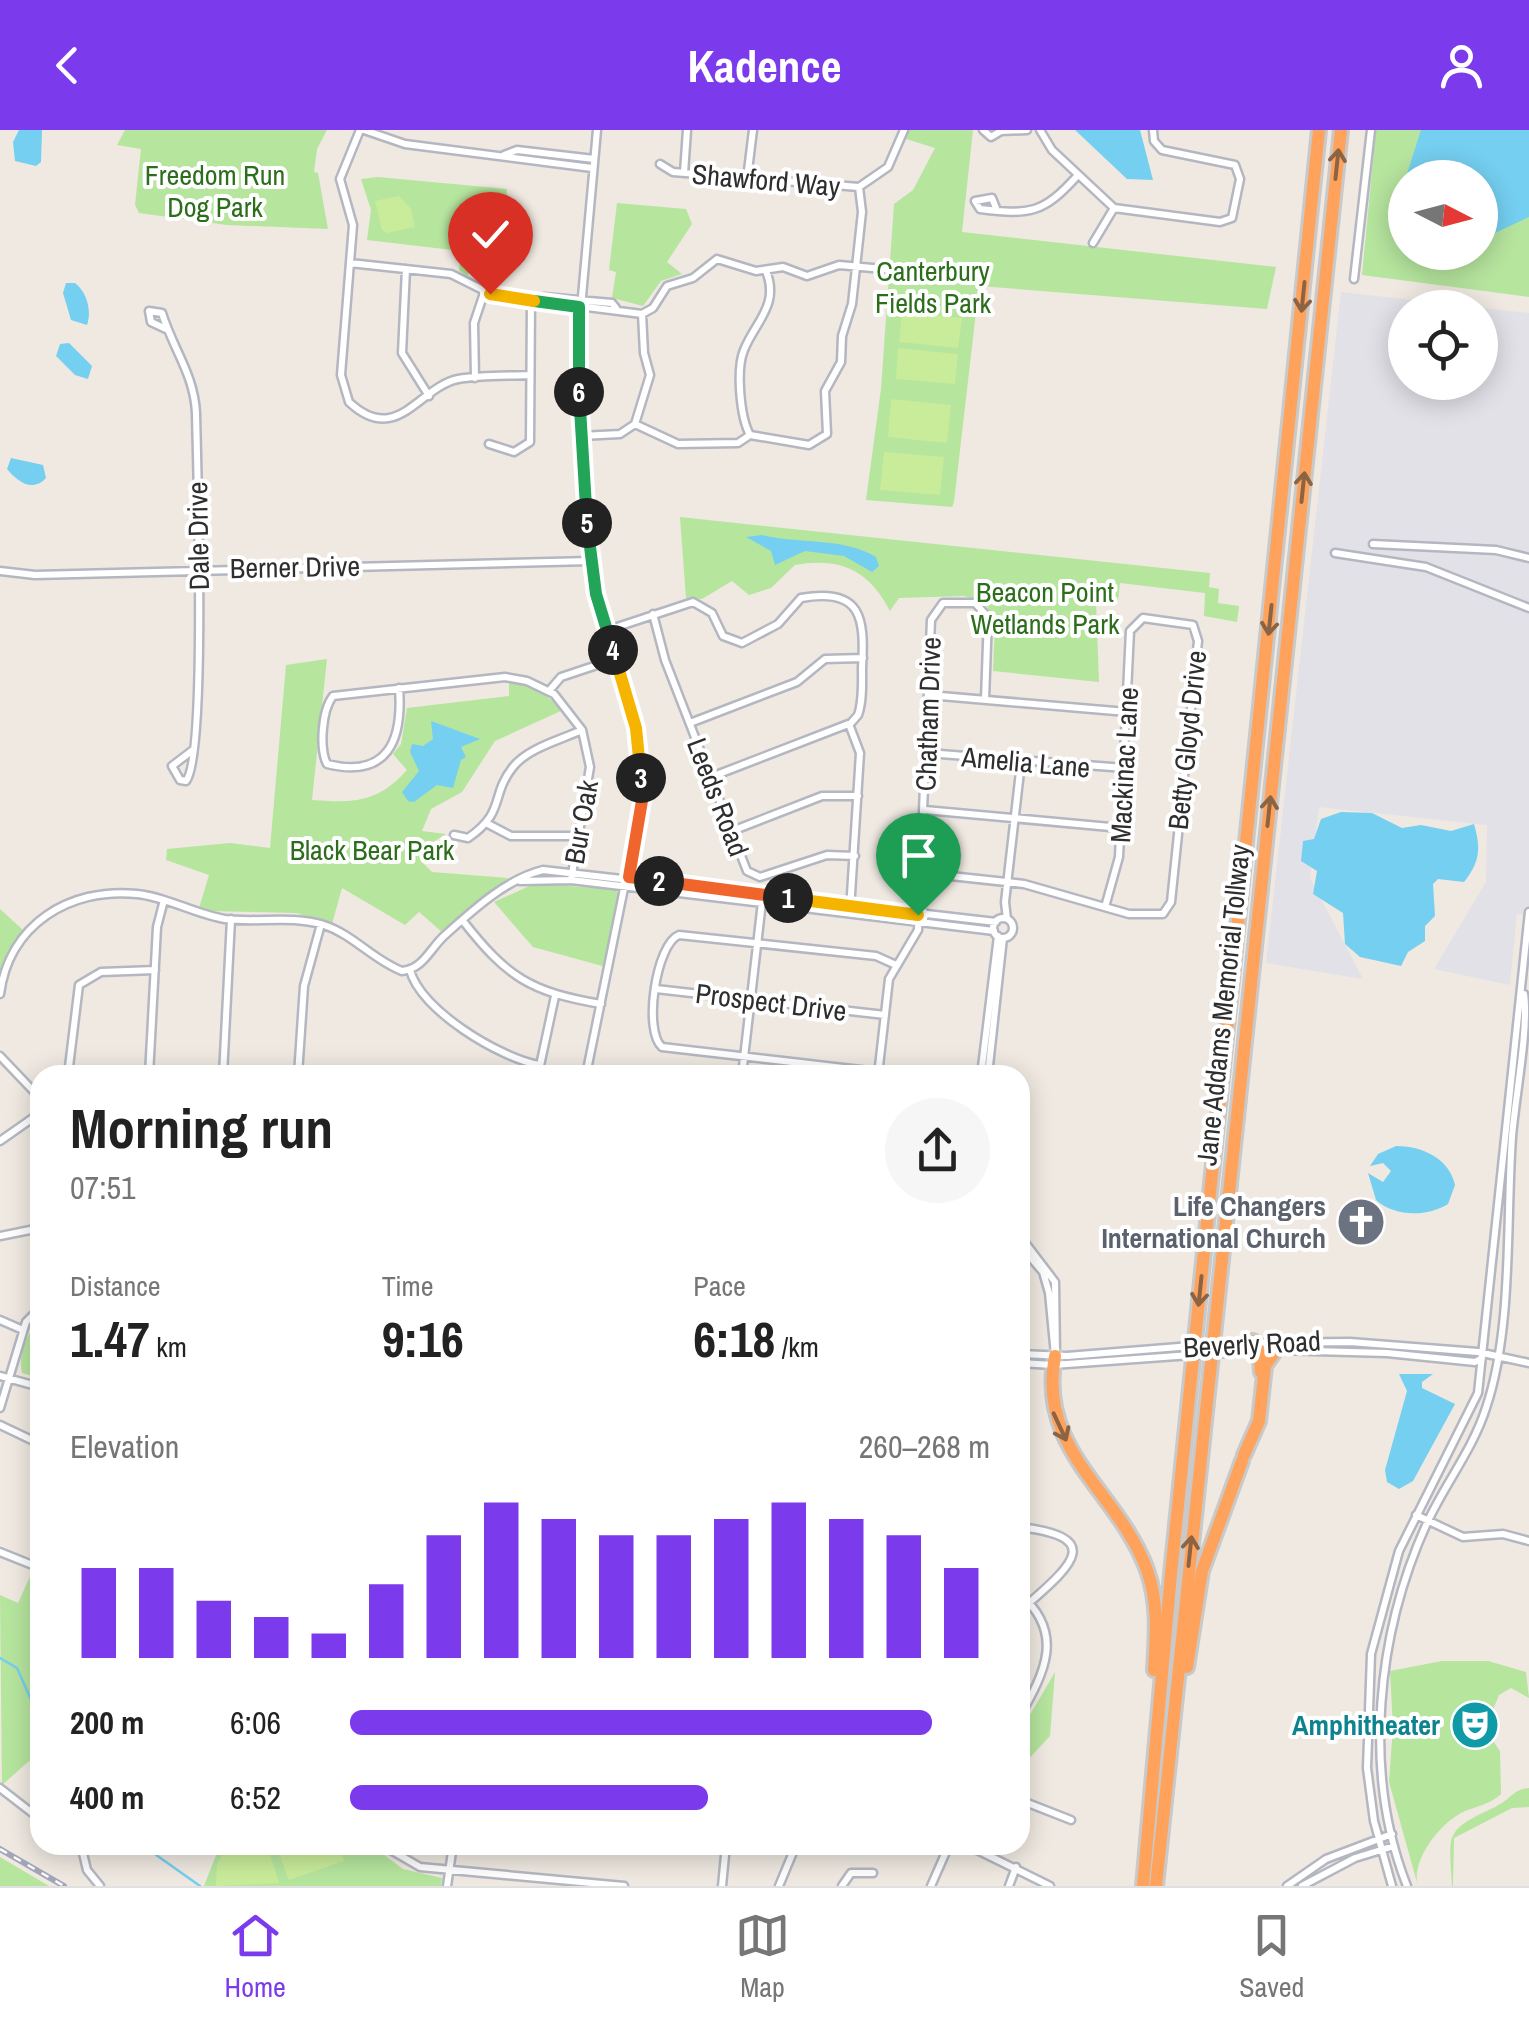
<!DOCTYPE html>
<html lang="en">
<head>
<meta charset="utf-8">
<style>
	body { margin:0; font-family:"Archivo Narrow",sans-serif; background:#f6f6f6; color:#222; height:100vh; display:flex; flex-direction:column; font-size:38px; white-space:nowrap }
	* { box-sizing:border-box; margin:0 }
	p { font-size:32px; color:#767676 }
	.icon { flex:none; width:55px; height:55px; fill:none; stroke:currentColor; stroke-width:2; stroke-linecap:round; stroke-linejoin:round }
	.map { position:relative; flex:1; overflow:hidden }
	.side { position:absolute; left:30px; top:935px; width:1000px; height:790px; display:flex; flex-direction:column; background:#fff; border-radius:30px; box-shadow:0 5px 25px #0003 }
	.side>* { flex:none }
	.needle { width:65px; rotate:96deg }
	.fabs { position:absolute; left:1388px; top:30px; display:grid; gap:20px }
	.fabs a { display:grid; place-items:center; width:110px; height:110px; border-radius:50%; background:#fff; box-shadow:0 5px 25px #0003; font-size:50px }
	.pin { position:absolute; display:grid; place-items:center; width:85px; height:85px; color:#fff; margin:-102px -42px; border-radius:50% 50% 50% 0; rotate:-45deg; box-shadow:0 0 10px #0007 }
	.pin .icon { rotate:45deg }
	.km { position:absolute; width:50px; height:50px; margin:-25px; border-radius:50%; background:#222; color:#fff; font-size:28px; line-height:50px; text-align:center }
	.round { display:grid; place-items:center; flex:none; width:105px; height:105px; border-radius:52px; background:#f6f6f6 }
	.summary { display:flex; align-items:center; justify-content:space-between; height:170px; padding:0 40px }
	h1 { font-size:55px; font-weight:700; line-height:75px }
	.metrics { display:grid; grid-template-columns:repeat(3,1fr); gap:15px; height:170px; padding:10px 40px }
	.metrics div { display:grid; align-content:center }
	.metrics b { font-size:50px; font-weight:700 }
	.metrics small { font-size:28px; font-weight:400 }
	.metrics p { font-size:28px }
	.chart { height:280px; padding:20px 40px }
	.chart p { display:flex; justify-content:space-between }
	.chart svg { width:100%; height:180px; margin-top:10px; stroke:#7c3aed; stroke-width:6 }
	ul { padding:0 40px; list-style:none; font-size:32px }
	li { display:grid; grid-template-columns:160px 120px 1fr; align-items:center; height:75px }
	li i { height:25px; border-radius:12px; background:#7c3aed }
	header { display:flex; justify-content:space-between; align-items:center; height:130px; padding:0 40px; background:#7c3aed; color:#fff; font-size:45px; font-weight:700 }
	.menu { display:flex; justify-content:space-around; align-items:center; height:140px; border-top:2px solid #e0e0e0; background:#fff; font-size:28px; color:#767676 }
	.menu a { display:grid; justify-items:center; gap:5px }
	.menu .on { color:#7c3aed }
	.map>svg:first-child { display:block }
</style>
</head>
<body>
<header><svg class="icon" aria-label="back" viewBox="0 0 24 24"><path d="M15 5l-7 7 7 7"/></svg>Kadence<svg class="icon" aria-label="person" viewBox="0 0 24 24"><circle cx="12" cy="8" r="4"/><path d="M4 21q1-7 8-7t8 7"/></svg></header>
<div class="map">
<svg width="1529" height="1756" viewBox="0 0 1529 1756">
	<rect width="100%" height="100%" fill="#efe9e1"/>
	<path fill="#e3e1e8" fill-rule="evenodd" d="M1341,162L1529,183V786L1517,784L1510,855L1434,839L1486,752L1487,695L1319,677L1310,748L1363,849L1266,833ZM1405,178H1480V252H1405Z"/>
	<path fill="#b6e59e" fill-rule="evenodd" d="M125,0H327L317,19L314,42L318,43L328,99L227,95L139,83L135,75L141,19L117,15Z
		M907,0H973L962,102L1276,137L1267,179L979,156L954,372L952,377L866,370L881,259L894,74L913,60L935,18L906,9Z
		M1376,0H1529V167L1362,145ZM1405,48H1480V122H1405Z
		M378,47L507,59L506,74L489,73L484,119L467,146L459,141L461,121L367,110L371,80L361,49Z
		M617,73L686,79L692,94L667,132L682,144L661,151L643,176L612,168L616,142L609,140Z
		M680,387L1210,443L1209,457L1219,459L1218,473L1239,476L1237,492L1204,486L1205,463L1120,453L1118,471H1096L1099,552L993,541L995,492L985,472L964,466L899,468L890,481C869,440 840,427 795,435L771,458L749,465L732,451L702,469L686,468Z
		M327,529L312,670C353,673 378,673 407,640L393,624L401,614L407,578L509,566V552L538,559L563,580L495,611L462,662L431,679L422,701L446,704L422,719L421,731L432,742L508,748L443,803L419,782L405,795L342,758L332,794L296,783L208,781L199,778L209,745L166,730L167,719L230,713L270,718L286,535Z
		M536,753L616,760L620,767L606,837L533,817L494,772Z
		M0,779L23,800L0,840Z
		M40,1186V1248L22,1243C17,1223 29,1202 40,1186Z
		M33,1440L40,1442V1642L29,1631L2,1655L0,1465L18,1473Z
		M1442,1531H1488L1526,1542L1529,1568L1511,1558L1499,1565L1485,1599L1500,1621L1501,1664C1490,1674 1478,1676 1465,1681C1440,1692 1410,1732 1418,1756L1389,1652L1393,1597L1390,1541Z
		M1055,1542L1050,1606L1024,1634L1020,1632V1602Z
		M1529,1658V1677L1512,1678L1454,1708L1453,1756H1452C1449,1702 1444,1701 1495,1677C1509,1671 1513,1659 1529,1658Z
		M220,1715H371L403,1739L442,1748L441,1756H204Z
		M0,1727L49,1756H0Z"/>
	<path fill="#c9ec9a" d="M399,66L411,79L415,97L387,103L382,100L375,71Z
		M902,182L962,188L958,218L899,212Z
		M898,218L958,224L955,254L896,249Z
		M891,269L951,275L947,313L888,307Z
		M884,322L944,327L940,365L880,360Z
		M228,1715H267L279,1753L216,1756L217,1734Z
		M276,1715H339L344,1731L289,1750Z"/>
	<path fill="#75cff0" d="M19,0H42L41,32L36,36L15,31L13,12Z
		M1075,0H1140L1153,50L1127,49Z
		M1421,0H1529V87L1480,110V48L1406,47Z
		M66,153H75C87,162 92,181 87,195L71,190L63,163Z
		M69,213L92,236L88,249L75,245L56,226L60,214Z
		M11,328L43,335L46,348C32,363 17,351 7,339Z
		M762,405C798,414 843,407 876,427L879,436L872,442L844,426L805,421L775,435L771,421L746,407Z
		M431,591L480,609L461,617L466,627L461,630L453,658L437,655L414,672L408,671L402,662L419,641L410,622L412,614L423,616L433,609Z
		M1341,682L1372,683L1402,698L1421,695L1451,701L1474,694C1481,718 1480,732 1464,752L1438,749L1433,754L1435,786L1425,796V811L1408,822L1401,836L1360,827L1345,814L1343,783L1313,764L1317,741L1301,731L1303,711L1314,709L1321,689Z
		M1396,1016C1422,1016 1449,1028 1455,1055L1448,1074C1427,1087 1395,1087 1376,1070L1368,1043L1383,1052L1391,1041L1383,1033L1370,1036L1378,1024Z
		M1399,1244H1433L1422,1252V1258L1455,1274L1413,1351L1399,1359L1387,1352L1385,1340L1407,1261Z"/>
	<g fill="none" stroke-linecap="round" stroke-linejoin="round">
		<path stroke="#75cff0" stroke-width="2.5" d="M0,1528L17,1538L40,1590
			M126,1715L131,1722H152L200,1756"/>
		<g stroke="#b4b7c1" stroke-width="11">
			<path id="minor" d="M360,0L340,49L353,95L341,245L349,272C397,317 419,257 458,249C481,245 506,246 529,245
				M364,0L405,14L592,38
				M983,0L991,7L1001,1L1027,0
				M1040,0L1052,20L1114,78L1220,92L1232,88L1240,49L1235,35L1162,20L1154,11L1153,0
				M504,25L517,20L594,29
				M660,34L673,42L859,57L888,37L904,0
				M684,43L687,0
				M747,49L753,0
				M996,78L992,68L975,71L980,79C1030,85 1043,84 1078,45
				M1093,113L1114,78
				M350,133L451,144L493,165L642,184L653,178L667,156L693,148L717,129L756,141L783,137L807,146L839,135L906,141
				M406,139L402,223L429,266
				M1354,149L1371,0
				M532,170L544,167L612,173L616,178
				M166,199L151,192L149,181L162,183C173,219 194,244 196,283C197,334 207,626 186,651L180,650L172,636L193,620
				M475,248L474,193L484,163
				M635,294L678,314L738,313L750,305
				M750,305L809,315L827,304L825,261L841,232L842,206L852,174L862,82L859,57
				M750,305C740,287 736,239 744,220C755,192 780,175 766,141
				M581,306L620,304L635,294L650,245L644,223L642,184
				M489,314L514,322L530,312L531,170
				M1373,414L1496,420L1529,428
				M1335,423L1426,437L1529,478
				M0,441L35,445L591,431
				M653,484L665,530L747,741L760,747L827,725L855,726
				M608,500L693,472L712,483L723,506L742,513L778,494L801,468C862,457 865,488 862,538C862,553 863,571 858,585L851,593L711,647
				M399,558C403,610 388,649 327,634C319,618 322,580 333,566L505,547L527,551L554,564L582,600L590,637L571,750
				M549,561L561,547L615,529
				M929,565L1127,582
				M690,593L797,552L825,529L863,528
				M849,594L860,623L850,780
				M927,623L1125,638
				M925,680L1121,698
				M488,694L511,706H576
				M732,701L822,666H858
				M454,705L468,708C506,682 490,666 513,637C528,618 560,610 582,600
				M923,743L1024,754L1129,784H1163L1171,772L1198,511L1193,495L1143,488L1130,501L1119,727L1105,777
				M520,751L571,750L994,801
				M993 798a10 10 0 1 1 20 0a10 10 0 1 1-20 0Z
				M1007,789L1005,772L1021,633
				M463,791C507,847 530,862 601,874
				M410,840C420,880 500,928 539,935
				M656,859L885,885
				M0,864C9,795 69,757 137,764C167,767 195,784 225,789C258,793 291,785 324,795C354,805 373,830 402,841C423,839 430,819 444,806C472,781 506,749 543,740L996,792
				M0,926L40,968
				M878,942L662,917C643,901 656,814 679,805L876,826L896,835
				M68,945L79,855L101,842L155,840
				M149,945L157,797L164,770
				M223,945L231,789
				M298,945L304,856L321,794
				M538,945L555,866
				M586,945L643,665L636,598L596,464L584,351L577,222L597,0
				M742,945L762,772
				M878,945L889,849L918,800L931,490L943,473H975L988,487L985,569
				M981,945L998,806
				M988,945L1003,808
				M0,1011L40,983
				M0,1106L40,1098
				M1020,1106L1055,1152L1056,1225
				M1020,1115L1043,1142L1049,1163L1055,1225
				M0,1190L23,1200
				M1229,1213L1350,1212L1478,1222L1529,1233
				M1276,1220L1387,1223L1475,1232L1482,1228
				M1226,1223L1259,1221
				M1020,1224L1067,1226L1179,1217
				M1020,1233L1053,1235L1177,1226
				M0,1246L40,1257
				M0,1278L26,1192L40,1178
				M0,1295L40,1314
				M1416,1385L1463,1407L1503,1404L1529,1411
				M1020,1397C1102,1407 1075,1433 1029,1473
				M0,1422L40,1438
				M1020,1464C1065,1503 1045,1542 1020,1586
				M0,1658L40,1689
				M1020,1670L1071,1690
				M81,1715L87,1740L100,1756
				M382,1715L420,1737L624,1756
				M967,1715L1050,1756
				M447,1756L453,1715
				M722,1756L726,1715
				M779,1756L796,1715
				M842,1756L851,1743H873
				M931,1756L949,1715
				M1009,1756L1016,1737
				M1287,1756L1326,1729L1392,1704
				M1302,1756L1355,1728L1394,1716
				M1392,1756L1374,1691L1367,1638L1371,1524L1399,1421L1478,1263L1529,782
				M1407,1756C1362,1642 1377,1503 1427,1393C1445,1354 1473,1319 1486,1278C1513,1198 1506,1091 1512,1007C1515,969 1529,897 1524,864"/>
		</g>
		<g stroke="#c9c9c9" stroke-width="18">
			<path id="highway" d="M1253,1211L1259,1221L1261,1242
				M1055,1226C1037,1321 1118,1361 1147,1440C1159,1474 1156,1506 1154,1540
				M1244,1325L1259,1291L1265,1236L1276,1220
				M1187,1537L1202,1441L1242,1331
				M1143,1756L1171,1444L1319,0
				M1156,1756L1341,0"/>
		</g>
		<use href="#minor" stroke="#fff" stroke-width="6"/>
		<use href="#highway" stroke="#ffa35c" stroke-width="12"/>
		<g stroke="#a3a6b8" stroke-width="6">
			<path id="rail" d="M0,1719L64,1756"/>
		</g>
		<use href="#rail" stroke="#fff" stroke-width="2.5" stroke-dasharray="8" stroke-linecap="butt"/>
		<g stroke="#b4b7c1" stroke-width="11" stroke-linecap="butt">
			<path id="minor-bridge" d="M1179,1217L1229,1213
				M1177,1226L1226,1223"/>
		</g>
		<use href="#minor-bridge" stroke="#fff" stroke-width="6"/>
	</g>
	<defs><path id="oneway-shaft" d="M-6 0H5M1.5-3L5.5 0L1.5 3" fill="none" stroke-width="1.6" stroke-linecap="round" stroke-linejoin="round" transform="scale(2.5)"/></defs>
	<g stroke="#8c6343">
		<use href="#oneway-shaft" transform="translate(1337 34) rotate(-84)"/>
		<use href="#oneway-shaft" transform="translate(1303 167) rotate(96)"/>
		<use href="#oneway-shaft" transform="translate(1303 357) rotate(-84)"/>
		<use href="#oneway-shaft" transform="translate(1270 490) rotate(96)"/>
		<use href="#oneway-shaft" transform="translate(1269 681) rotate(-84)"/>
		<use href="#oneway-shaft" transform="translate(1200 1161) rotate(96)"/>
		<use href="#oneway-shaft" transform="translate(1060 1297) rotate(65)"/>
		<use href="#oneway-shaft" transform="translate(1190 1421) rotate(-84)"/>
	</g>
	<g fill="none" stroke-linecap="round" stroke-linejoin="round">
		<g stroke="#fff" stroke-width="20">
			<path id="split-1" d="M788,768L918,785"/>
		</g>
		<g stroke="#fff" stroke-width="20">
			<path id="split-2" d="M659,751L788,768"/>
		</g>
		<g stroke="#fff" stroke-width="20">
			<path id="split-3" d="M641,648L643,665L629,747L659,751"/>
		</g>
		<g stroke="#fff" stroke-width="20">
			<path id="split-4" d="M613,520L636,598L641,648"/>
		</g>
		<g stroke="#fff" stroke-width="20">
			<path id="split-5" d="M587,393L596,464L613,520"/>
		</g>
		<g stroke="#fff" stroke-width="20">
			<path id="split-6" d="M579,262L587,393"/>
		</g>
		<g stroke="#fff" stroke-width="20">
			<path id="split-7" d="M534,171L579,177V262"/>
		</g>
		<g stroke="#fff" stroke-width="20">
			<path id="split-8" d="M490,164L534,171"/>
		</g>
		<use href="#split-1" stroke="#f5b400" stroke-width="12"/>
		<use href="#split-2" stroke="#f0652b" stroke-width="12"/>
		<use href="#split-3" stroke="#f0652b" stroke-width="12"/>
		<use href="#split-4" stroke="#f5b400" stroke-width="12"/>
		<use href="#split-5" stroke="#22a559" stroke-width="12"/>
		<use href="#split-6" stroke="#22a559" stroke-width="12"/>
		<use href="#split-7" stroke="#22a559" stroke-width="12"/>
		<use href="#split-8" stroke="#f5b400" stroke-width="12"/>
	</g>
	<defs>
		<g id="church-disc" transform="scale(2.5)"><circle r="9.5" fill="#6b7280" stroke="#fff"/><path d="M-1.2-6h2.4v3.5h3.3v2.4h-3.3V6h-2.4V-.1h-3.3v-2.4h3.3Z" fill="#fff"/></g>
		<g id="theatre-disc" transform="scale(2.5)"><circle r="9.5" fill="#0f9aa8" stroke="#fff"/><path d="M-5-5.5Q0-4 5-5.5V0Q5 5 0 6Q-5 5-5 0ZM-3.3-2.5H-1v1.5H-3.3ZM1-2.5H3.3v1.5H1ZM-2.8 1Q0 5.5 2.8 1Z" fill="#fff"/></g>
	</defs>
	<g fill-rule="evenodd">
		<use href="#church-disc" x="1361" y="1092"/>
		<use href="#theatre-disc" x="1475" y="1595"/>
	</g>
	<g text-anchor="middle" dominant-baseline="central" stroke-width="8" stroke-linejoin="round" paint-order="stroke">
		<g font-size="28" fill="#2c6e1b" stroke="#fff">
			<text x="215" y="45">Freedom Run<tspan x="215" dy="32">Dog Park</tspan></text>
			<text x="933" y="141">Canterbury<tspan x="933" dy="32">Fields Park</tspan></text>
			<text x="1045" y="462">Beacon Point<tspan x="1045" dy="32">Wetlands Park</tspan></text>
			<text x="372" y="720">Black Bear Park</text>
		</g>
		<g font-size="28" fill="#2e2e2e" stroke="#fff">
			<text transform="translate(766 50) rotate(5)">Shawford Way</text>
			<text transform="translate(198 406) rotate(-91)">Dale Drive</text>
			<text transform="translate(295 437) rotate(-1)">Berner Drive</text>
			<text transform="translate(928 584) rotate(-88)">Chatham Drive</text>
			<text transform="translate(1187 610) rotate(-84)">Betty Gloyd Drive</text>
			<text transform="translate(1026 632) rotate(5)">Amelia Lane</text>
			<text transform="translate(1124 635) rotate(-87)">Mackinac Lane</text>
			<text transform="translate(718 667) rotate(69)">Leeds Road</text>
			<text transform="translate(581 692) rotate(-80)">Bur Oak</text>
			<text transform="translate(771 872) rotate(7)">Prospect Drive</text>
			<text transform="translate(1223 875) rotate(-84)">Jane Addams Memorial Tollway</text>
			<text transform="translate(1252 1214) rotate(-3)">Beverly Road</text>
		</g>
		<g font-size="28" font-weight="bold" fill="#5b616d" stroke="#fff" text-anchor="end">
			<text x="1326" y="1076">Life Changers<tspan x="1326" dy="32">International Church</tspan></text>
		</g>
		<g font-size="28" font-weight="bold" fill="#0d838f" stroke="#fff" text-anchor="end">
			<text x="1440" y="1595">Amphitheater</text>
		</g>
	</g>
</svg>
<div class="fabs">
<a><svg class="needle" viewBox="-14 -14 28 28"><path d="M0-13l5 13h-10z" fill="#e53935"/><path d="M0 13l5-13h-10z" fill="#767676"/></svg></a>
<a><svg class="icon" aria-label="locate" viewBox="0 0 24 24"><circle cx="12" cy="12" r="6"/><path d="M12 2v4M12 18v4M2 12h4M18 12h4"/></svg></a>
</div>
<div class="pin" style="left:918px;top:785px;background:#1e9e55"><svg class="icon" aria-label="arrive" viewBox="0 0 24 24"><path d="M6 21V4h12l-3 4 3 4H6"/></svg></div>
<div class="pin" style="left:490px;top:164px;background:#d93025"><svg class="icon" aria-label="check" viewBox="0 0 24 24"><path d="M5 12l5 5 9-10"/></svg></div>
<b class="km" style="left:788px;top:768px">1</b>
<b class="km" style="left:659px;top:751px">2</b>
<b class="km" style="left:641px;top:648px">3</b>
<b class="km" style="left:613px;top:520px">4</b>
<b class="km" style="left:587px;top:393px">5</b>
<b class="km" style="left:579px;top:262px">6</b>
<section class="side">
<div class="summary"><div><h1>Morning run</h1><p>07:51</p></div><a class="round"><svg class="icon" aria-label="share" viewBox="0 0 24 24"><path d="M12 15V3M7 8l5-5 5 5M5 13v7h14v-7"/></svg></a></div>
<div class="metrics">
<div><p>Distance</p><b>1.47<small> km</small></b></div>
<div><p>Time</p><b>9:16</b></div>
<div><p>Pace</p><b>6:18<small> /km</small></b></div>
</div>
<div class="chart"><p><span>Elevation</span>260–268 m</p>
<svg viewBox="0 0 160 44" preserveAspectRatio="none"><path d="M5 44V22M15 44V22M25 44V30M35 44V34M45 44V38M55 44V26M65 44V14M75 44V6M85 44V10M95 44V14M105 44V14M115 44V10M125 44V6M135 44V10M145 44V14M155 44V22"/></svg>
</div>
<ul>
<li><b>200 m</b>6:06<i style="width:91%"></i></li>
<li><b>400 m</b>6:52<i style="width:56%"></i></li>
</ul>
</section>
</div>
<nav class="menu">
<a class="on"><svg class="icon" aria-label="home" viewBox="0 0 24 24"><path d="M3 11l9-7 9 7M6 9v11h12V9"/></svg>Home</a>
<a><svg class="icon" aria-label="map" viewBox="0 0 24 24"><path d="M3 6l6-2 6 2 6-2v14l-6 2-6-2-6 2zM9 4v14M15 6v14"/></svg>Map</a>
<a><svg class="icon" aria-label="saved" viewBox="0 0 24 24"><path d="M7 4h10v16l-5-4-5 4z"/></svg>Saved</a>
</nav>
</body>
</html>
